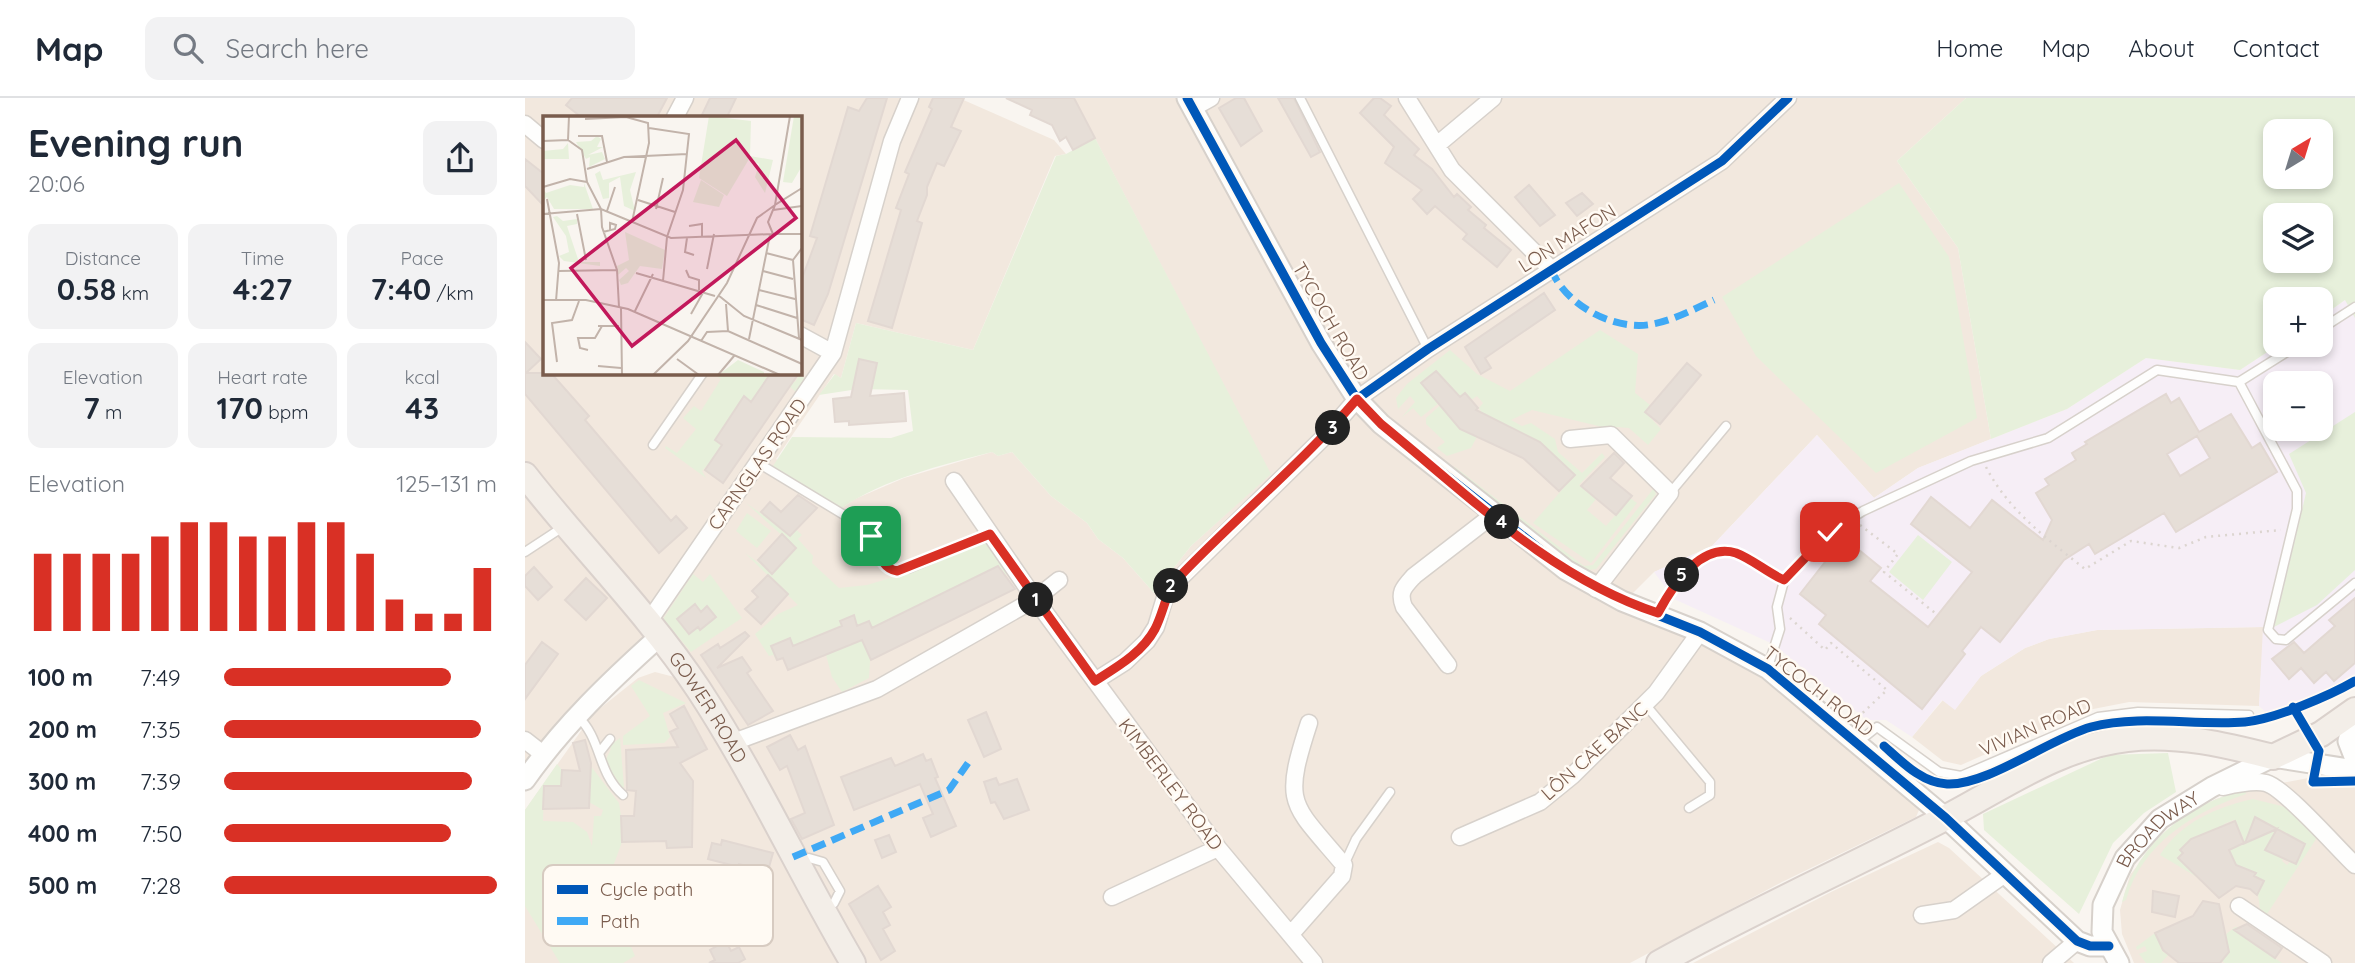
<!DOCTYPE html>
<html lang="en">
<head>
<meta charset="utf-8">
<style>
	body { margin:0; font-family:Quicksand,sans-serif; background:#f2f2f3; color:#1f2937; height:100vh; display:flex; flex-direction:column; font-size:26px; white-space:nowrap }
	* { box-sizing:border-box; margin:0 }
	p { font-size:23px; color:#747a83 }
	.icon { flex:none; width:38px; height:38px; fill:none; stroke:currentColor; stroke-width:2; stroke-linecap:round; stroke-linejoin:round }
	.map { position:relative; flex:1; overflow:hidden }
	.details { display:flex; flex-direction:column; background:#fff; width:525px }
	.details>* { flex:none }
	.needle { width:46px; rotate:38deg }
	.fabs { position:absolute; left:1738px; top:21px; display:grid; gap:14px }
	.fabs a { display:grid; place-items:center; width:70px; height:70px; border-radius:14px; background:#fff; box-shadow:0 4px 10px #0003; font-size:35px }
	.pin { position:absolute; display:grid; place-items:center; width:60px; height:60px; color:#fff; margin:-30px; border-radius:14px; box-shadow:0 4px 10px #0006 }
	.km { position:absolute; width:35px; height:35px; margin:-18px; border-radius:50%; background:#222; color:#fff; font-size:19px; line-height:35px; text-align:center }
	.round { display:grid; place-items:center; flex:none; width:74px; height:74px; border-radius:14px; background:#f2f2f3 }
	.summary { display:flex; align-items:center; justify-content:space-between; height:119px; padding:0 28px }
	h1 { font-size:38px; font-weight:800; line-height:52px }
	.metrics { display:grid; grid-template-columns:repeat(3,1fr); gap:10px; height:119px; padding:7px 28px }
	.metrics div { display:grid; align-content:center; border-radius:14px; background:#f2f2f3; text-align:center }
	.metrics b { font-size:30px; font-weight:800 }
	.metrics small { font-size:19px; font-weight:400 }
	.metrics p { font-size:19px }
	.chart { height:196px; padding:14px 28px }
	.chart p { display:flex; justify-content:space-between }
	.chart svg { width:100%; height:126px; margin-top:7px; stroke:#d93025; stroke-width:6 }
	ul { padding:0 28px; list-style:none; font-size:23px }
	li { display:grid; grid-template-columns:112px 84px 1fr; align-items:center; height:52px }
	li i { height:18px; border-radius:9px; background:#d93025 }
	header { display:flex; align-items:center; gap:42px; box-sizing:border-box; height:98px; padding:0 35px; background:#fff; border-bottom:2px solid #e0e1e3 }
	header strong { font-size:33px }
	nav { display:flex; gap:38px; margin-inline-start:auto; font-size:24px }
	.search { width:490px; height:63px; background:#f2f2f3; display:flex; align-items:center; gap:18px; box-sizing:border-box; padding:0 24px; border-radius:14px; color:#747a83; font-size:26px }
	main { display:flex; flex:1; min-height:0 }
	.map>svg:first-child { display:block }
</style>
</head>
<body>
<header>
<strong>Map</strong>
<div class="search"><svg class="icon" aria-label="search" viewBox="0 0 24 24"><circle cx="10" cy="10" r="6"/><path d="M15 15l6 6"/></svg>Search here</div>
<nav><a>Home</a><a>Map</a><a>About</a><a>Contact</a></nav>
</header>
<main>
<section class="details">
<div class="summary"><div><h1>Evening run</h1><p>20:06</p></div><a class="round"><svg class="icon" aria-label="share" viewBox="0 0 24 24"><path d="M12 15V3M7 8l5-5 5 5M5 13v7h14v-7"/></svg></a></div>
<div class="metrics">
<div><p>Distance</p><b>0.58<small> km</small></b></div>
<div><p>Time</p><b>4:27</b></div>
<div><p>Pace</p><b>7:40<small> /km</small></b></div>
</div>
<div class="metrics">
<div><p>Elevation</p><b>7<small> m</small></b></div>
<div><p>Heart rate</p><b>170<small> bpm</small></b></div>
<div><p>kcal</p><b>43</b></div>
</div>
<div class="chart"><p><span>Elevation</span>125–131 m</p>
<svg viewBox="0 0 160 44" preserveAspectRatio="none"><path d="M5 44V17M15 44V17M25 44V17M35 44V17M45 44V11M55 44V6M65 44V6M75 44V11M85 44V11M95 44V6M105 44V6M115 44V17M125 44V33M135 44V38M145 44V38M155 44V22"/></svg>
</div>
<ul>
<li><b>100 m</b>7:49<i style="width:83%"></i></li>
<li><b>200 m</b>7:35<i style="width:94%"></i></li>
<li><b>300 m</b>7:39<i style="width:91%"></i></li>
<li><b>400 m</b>7:50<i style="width:83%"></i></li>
<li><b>500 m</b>7:28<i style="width:100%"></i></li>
</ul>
</section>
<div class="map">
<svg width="1830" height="865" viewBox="0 0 1830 865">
	<rect width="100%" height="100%" fill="#f9f5f0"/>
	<path fill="#f2e8de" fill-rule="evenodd" d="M0,0H434L529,42L541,56L530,58L448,252L331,225L316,280L309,276L251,361L315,411L330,401L379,380L467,354L473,358L487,354L526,398L562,425L573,441L598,460L629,495L666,448L745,376L549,0H1441L1372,63L1433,150L1466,341L1393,370L1349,400L1292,337L1187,448L1129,474L1099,504L1236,580L1391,705L1394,712L1391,719L1257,784L1105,865H328L134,539L0,675ZM19,19H275V275H19Z
		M1739,529L1734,608L1604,604L1558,613L1436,667L1418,663L1387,639L1418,602L1430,611L1456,578L1500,550L1524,541L1572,532Z
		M130,574L157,581L316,865H0V712L68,616L113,580Z
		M1794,678L1830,683V865H1609L1597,836L1595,812L1605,777L1636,738L1657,719L1691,701L1720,692Z
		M1413,744L1424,750L1549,865H1168L1308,793Z"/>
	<path fill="#f6eef6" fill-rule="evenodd" d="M1830,196V588L1784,609L1744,617L1734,608L1738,529L1572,532L1524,541L1500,550L1456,578L1430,612L1417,602L1387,639L1361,622H1342L1248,546L1149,501L1129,474L1187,448L1292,337L1349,400L1393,370L1542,311L1621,260L1715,272L1753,247H1796V218ZM1750,285H1796V331H1750Z"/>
	<path fill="#e7f0db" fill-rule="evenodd" d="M1441,0H1830V220L1820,202L1796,219V201H1750V247H1753L1715,272L1621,260L1542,311L1466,341L1433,150L1372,63ZM1750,33H1796V79H1750ZM1750,117H1796V163H1750Z
		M570,40L746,376L666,448L629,495L598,460L573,441L562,425L526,398L487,354L473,358L467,354C416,367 359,381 315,411L246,371L267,339L366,340L388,333L383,292L333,291L294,297L310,276L316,280L331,225L448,252L531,58L541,56Z
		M1374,85L1424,159L1452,320L1351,375L1231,258L1197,199Z
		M1075,232L1113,256L1110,295L1125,307L1120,314L1136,331L1123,347L1104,330L1092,329L1090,332L1007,312L986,322L997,328L1006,325L1030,341L1033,354L1057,375L1077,355L1080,359L1054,387L1071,401L1062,412L1081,428L1105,400L1112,405L1066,465L1008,425L1050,377L1016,345L963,318L946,350L922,358L912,350L920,344L901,326V320L930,294L911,273L897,285L914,305L896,319L888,310L877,319L890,304L885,298L873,311L871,300L882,286L925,252L952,276L985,293ZM940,295L946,302L952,298L958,305L954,310L956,313L935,331L934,300Z
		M187,275H253L270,284L274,277L281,281L272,295L262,286L228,305L220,299L191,342L199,349L177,373L181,380L140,350L141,348L152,355L171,331L158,320L169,308L176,313L196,281Z
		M1830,314V472L1792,507L1749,529L1781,395L1764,356Z
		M930,369L1059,468L1068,467L1129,390L1131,396L1071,471L1057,473L928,371Z
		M221,405L247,423L254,415L277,437L273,441L288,458L287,465L314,490L342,487L382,475L460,444L482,476L478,478L472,468L459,476V488L453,478L379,528L374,517L360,524L358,534L354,526L347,530L344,580L317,594L307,579L301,557L335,542L329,518L321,536L312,540L308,531L268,548L265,540L246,547L252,563L248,557L244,558L230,536L253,516L273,507L220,455L247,475L271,450Z
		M222,415L246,433L232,450L211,433Z
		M1393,437L1427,464L1398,502L1364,474Z
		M168,476L178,484L185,476L217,520L166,554L138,521ZM170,507L176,514L183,509L191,519L164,535L152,521Z
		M114,582L161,605L138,615L145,639L139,645L98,647V638L125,618L106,588Z
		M95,640L99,689L97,690L80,663L86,651L84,648Z
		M1643,655L1651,694L1619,715L1588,745L1554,816L1459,732L1458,716L1584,657Z
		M32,666L37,672L36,688H19L18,723L48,724L62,734L67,748L69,718H76L78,712L64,704L65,667L94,705L96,718L97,744L80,790L110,858L98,865H35L0,808V712Z
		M1720,692L1721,696C1669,714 1617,745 1601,802L1597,804C1612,746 1663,705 1720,692Z
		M1728,701L1760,709L1793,738L1742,816L1735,811L1730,775L1719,770V775L1687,788L1635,757C1656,724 1692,709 1728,701ZM1709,722L1718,739V746L1704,752L1706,756L1677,737L1700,730L1699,726ZM1756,732L1765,737L1762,742L1771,740L1780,746L1771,766L1766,763L1762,767L1757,763L1759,759L1741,752Z
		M1710,829H1716L1712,835L1757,865H1700L1697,863L1700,837Z
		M1630,835L1638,854L1644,856L1636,865H1621L1614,856L1622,853L1620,848L1612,852L1611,849Z"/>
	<path fill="#e6ded7" stroke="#e2d8d2" stroke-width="2" fill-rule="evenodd" d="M47,0H142L132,19H56L41,7Z
		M185,0H211L202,19H176Z
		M342,0H362L303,196L289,227L275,221V186L292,140L285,138L323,9L334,13Z
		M408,0H439L426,29L436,33L419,68L412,65L402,89V97L392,123L397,125L367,230L343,223L376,112L371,110L384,76L380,74L407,11L404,9Z
		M481,0H549L570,40L548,52L541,39L535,43L527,27L505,17L507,12Z
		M711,0H719L737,33L716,48L694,10Z
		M753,0H769L795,54L786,59Z
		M849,0H855L866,8L859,17L894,51L889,57L907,71L929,99L932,96L946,109L943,112L961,127L959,130L986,152L972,169L938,141L942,136L910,108L902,116L888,101L897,92L860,65L869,49L835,15Z
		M0,61L19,76V108L0,88Z
		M1004,87L1030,117L1015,128L990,99Z
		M1057,95L1068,106L1052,118L1041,105Z
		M1019,195L1030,212L960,260L966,270L956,276L940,249Z
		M0,244L16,261L1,275H26L64,318L60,322L122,395L146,423L151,418L162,430L134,455L0,296Z
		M334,261L352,265L345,298L379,295L381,323L324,327V323L310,324L308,301L326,299Z
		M1162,265L1176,277L1135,326L1120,314Z
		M911,273L935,299L940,295L953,310L951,312L1015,344L1050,377L1034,393L998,360L935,331L896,285Z
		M246,275H274L198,385L180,372L197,347L190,342L219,298L226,304Z
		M1641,296L1646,305L1654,300L1674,334L1706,316L1727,350L1735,345L1752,374L1651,434L1639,415L1570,456L1564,446L1539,462L1475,544L1456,529L1437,553L1440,556L1397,611L1294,526L1301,517L1275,496L1308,454L1318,462L1329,448L1356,470L1345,483L1403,529L1447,474L1386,426L1406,399L1445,430L1467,402L1518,442L1527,422L1511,395L1524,387L1520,381L1551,362L1547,355L1562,346L1560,344ZM1672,338L1685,360L1655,378L1642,356Z
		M1089,355L1099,365L1085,380L1107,398L1091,417L1056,388Z
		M273,397L292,410L265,438L236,414L245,404L256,414Z
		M257,436L271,450L247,476L233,462Z
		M473,468L490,491L346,562L337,542L263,572L258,560L252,562L246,548L265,540L268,548L317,528L315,523L329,517L332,528L344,523L347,530Z
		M9,469L27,489L13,502L0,488V478Z
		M243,477L263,496L236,526L220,511L233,499L227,493Z
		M61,480L82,500L61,522L40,502Z
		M1830,500V565L1809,583L1801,574L1789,585L1776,570L1764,581L1747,561L1769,544L1779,555L1810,528L1804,522Z
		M170,506L176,514L182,508L191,519L175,532L173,529L164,536L152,521Z
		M220,534L224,538L192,570L217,559L226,572L222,575L248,613L223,627L176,557L193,546L195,550Z
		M17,544L33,556L0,601V567Z
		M159,608L182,651L155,665L168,683L167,749L142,750L141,743L97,744L96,718H109L111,693L102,692L101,652L153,649L145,634L153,630L145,616Z
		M461,614L476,651L459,659L443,622Z
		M265,637L273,652L280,648L309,727L277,741L266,721L280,715L262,668L255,672L242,649Z
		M60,642L66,665L64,710L18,711L19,688H36L37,672L55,673L48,645Z
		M398,656L401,663L406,661L413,679L410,680L431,728L406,739L398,720L408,716L395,686L329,712L316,679L366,660L370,668Z
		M471,680L474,687L492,681L504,712L479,721L470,704L466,705L459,684Z
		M1730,719L1780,746L1771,766L1740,752L1752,731L1720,745Z
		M1710,723L1719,745L1704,752L1711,767L1731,775L1729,778L1739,783L1732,797L1725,791L1711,788L1694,800L1653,760L1658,755L1655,752L1666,741Z
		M364,737L371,754L357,760L350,742Z
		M197,742L248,755L244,769L238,768L237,772L214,766V769L183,761L187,745L196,747Z
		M353,788L366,809L358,814L365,827L358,831L370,853L356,862L324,806Z
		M1628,793L1654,798L1650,819L1627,814Z
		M1678,803L1694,806L1704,854L1695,865H1654L1638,852L1630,835L1668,818Z
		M1722,826L1757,850L1750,860L1709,832Z
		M201,843L206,853L214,849L220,861L213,865H184L190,862L185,852Z"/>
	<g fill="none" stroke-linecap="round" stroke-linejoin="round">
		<g stroke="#d7d1cb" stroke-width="11">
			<path id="service" d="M775,0L903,251
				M1796,231L1830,209
				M1714,284L1773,247
				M128,347L178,275
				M233,365L339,429L358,465L367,473L385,470L465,436
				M1145,395L1201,328
				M0,454L38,429
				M1133,515C1147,489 1175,444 1211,455C1227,461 1243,475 1259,483
				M1243,569L1255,531L1252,509L1259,483L1305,434L1338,413L1446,363L1523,340L1632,272L1714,284L1772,393V411L1743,532L1751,541L1761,542L1830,485
				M1120,606L1185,684V697L1164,710
				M52,618C77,640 72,675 98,697
				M1332,645L1352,629L1414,674L1436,678L1573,619L1613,614L1724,617
				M74,655L85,641
				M275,764L284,760L298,764L315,793L309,805L301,810
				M819,767L831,741L865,694"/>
		</g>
		<g stroke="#d7d1cb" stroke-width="19">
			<path id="minor" d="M882,0L927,72L1026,171
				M668,10L686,0
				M150,19L160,0
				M0,26L19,42
				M912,47L968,0
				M275,237L308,255
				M1045,341L1086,337L1145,395L1071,491
				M429,383L510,501L693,750L789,865
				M124,523L308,255L367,43L385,0
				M923,567L879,509C873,494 879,489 889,478L968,417
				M570,583L600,564L622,543L631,529L642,493L800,338L832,301L903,251L1197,63L1263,0
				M0,642L18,656
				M206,645L352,591L510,501L534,482
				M1698,689C1711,686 1728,682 1741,685C1760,690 1812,750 1830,767
				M935,739L1015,704L1047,678L1131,595L1175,534
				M587,799L693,750
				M1714,808L1798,865
				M1397,817L1429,812L1480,776
				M766,836L817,778L819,767C766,704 757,708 784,625
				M1526,865L1552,843"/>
		</g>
		<g stroke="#d7d1cb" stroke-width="23">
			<g id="tertiary">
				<path d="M662,0L796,245L832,301L856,326L1041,472L1097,503L1175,534L1243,571L1421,720L1552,843L1565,848H1584"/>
				<path d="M1830,620L1823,643L1830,661"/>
				<path d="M0,682C38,628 85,583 134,539"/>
				<path id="s1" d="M1594,865L1577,834L1578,807L1600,760L1635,721L1687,689L1748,659L1830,672"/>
			</g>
		</g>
		<g stroke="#dad1cc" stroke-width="28">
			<g id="primary">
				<path id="s2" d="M0,377C57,450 123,515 174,592C231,679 275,775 328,865"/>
				<path d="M1134,865C1227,813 1324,770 1418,721C1478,690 1533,649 1602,641C1652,635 1701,647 1748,659L1796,636L1830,612"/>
			</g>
		</g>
		<path stroke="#dcd5d0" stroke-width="2.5" stroke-dasharray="2 5" stroke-linecap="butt" d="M1461,369C1483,412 1522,441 1560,471L1606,443L1654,450L1681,439L1756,432
			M1335,427L1373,456L1359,474L1410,515
			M1265,520L1300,552L1306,545L1362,592L1329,623"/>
		<use href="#service" stroke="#fefefd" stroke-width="8"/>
		<use href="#minor" stroke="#fefefd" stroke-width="16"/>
		<use href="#tertiary" stroke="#fefefd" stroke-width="19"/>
		<use href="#primary" stroke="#f3eee8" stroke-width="24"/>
		<path stroke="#3fa9f5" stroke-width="7" stroke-dasharray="14 7" stroke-linecap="butt" d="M1026,171C1040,207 1090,234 1128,226C1149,222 1169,211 1189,202
			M268,759L424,692L443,665"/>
		<g stroke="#fffaf3" stroke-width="13">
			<path id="cycleway" d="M662,0L796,245L832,301L856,326L1041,472L1097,503L1175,534L1243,571L1421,720L1552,843L1565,848H1584
				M570,583L600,564L622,543L631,529L642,493L800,338L832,301L903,251L1197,63L1263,0
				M1768,609L1794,653L1788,684L1830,683
				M1359,648C1377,664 1397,685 1422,686C1462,688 1526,640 1566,629C1616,616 1669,628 1720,624C1748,622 1806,597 1830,583"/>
		</g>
		<use href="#cycleway" stroke="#0057b8" stroke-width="9"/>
	</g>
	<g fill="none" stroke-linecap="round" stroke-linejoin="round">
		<g stroke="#fff" stroke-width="14">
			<path id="route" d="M346,438C353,452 356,471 372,473L465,436L570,583C592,569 617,555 630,531C641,509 639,494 658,475C715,416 778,364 832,301L856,326C942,396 1026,480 1133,515C1147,489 1175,444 1211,455C1227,461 1243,475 1259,482L1305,434"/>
		</g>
		<use href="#route" stroke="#d93025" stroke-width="9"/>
	</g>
	<g text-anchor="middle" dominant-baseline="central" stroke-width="5" stroke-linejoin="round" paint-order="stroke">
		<g font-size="19" fill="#7a5c4d" stroke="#fffaf3">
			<text transform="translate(1042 140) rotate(-32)">LON MAFON</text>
			<text transform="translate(806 223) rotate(60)">TYCOCH ROAD</text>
			<text transform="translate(232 366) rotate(-55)">CARNGLAS ROAD</text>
			<text transform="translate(1294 593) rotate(38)">TYCOCH ROAD</text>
			<text stroke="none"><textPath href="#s2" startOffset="296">GOWER ROAD</textPath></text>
			<text transform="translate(1510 629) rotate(-23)">VIVIAN ROAD</text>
			<text transform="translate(1069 653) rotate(-42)">LÔN CAE BANC</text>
			<text transform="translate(646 686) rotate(53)">KIMBERLEY ROAD</text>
			<text stroke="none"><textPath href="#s1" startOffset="158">BROADWAY</textPath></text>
		</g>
	</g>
	<g transform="translate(18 18)">
		<rect width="259" height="259" fill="#f9f5f0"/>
		<path d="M166,0L208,5L207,40L230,44L222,77L212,61L216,48L206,43L184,80L156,62ZM251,0H259V50L249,67L240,66ZM49,20L48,25L54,20L58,23L54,31H60L45,39L59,36L62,43L46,51L47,41L43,43L33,26L48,25ZM25,27L26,43H0V35L20,33ZM57,55L60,64L93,56L87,74L92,95L81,90L77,61L66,67V82L60,83L52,58ZM158,64L181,79L176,91L150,86ZM41,67L50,93H11L4,81L0,85V73L3,77L27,69L41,71ZM14,100L20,105L34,103V108L24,110L36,146H57V150L21,145L16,140L26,136L23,120L10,101ZM82,116L122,134L119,153L97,150L85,167L78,169L76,164L86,155L83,152L75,159L74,150L86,144ZM195,244L221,256V259L178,257Z" fill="#e7f0db"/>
		<path fill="none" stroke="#c2b3aa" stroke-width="2" d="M42,3L83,1L105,7L106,27L89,106M106,12L146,18L140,74L124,121L120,165M35,20H59L64,46M25,24L39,34L44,66L58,93L59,111L74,154L76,191M25,24L26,0M0,25L25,24M44,53L81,41L144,38M0,71L27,63L44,66M4,83L16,147L13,185M95,84L132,96M113,93L120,62M230,94L259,90M64,95L72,71M0,98L58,93L128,122L230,118M34,98L43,144M146,110L159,108V121M60,116L72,113L73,109L67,107V114M230,118L225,106L232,89L259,72M230,118H259M144,122L142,136L151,139M223,137L250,144M164,153L171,118M143,154L146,161L156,164V174M16,155L74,154M220,155L250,163M93,157L172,180M216,174L252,183M175,179L201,200L259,224M0,184H43L85,193L237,259M183,188L185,215M213,189L254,202M78,192L79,259M92,195L110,158M148,198L161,175M55,210H76M256,222L250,144L259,132M206,223L227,119M158,225L164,216L185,215L259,248M45,234L37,232L35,222H52L59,210M134,243L156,259M14,246L9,207L29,204L36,185M55,250L78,252M110,259L145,225L184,167L214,102L232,89L247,0M175,259L191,240"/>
		<path fill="#c2185b" fill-opacity="0.15" stroke="#c2185b" stroke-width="3.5" d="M193,24L253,102L89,230L28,152Z"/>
		<rect width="259" height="259" fill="none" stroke="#7a5c4d" stroke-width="3.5"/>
	</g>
	<rect x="18" y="767" width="230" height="81" rx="10" fill="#fffaf3" stroke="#d7cbc1" stroke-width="2"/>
	<rect x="32" y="787" width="31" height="9" fill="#0057b8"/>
	<rect x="32" y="819" width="31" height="8" fill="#3fa9f5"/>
	<g font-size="19" fill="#7a5c4d">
		<text x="75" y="798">Cycle path</text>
		<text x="75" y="830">Path</text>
	</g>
</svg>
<div class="fabs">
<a><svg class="needle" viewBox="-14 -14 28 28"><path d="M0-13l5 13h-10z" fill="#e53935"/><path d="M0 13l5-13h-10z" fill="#747a83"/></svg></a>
<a><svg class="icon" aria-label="layers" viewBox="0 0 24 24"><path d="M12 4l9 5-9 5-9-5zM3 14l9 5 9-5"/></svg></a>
<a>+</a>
<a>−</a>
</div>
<div class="pin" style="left:346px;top:438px;background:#1e9e55"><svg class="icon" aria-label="arrive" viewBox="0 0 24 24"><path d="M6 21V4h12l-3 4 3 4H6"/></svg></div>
<div class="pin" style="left:1305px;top:434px;background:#d93025"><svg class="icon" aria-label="check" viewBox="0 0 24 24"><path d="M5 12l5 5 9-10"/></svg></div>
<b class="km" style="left:511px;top:502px">1</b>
<b class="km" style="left:646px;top:488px">2</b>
<b class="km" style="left:808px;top:330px">3</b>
<b class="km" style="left:977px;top:424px">4</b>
<b class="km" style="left:1157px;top:477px">5</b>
</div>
</main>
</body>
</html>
